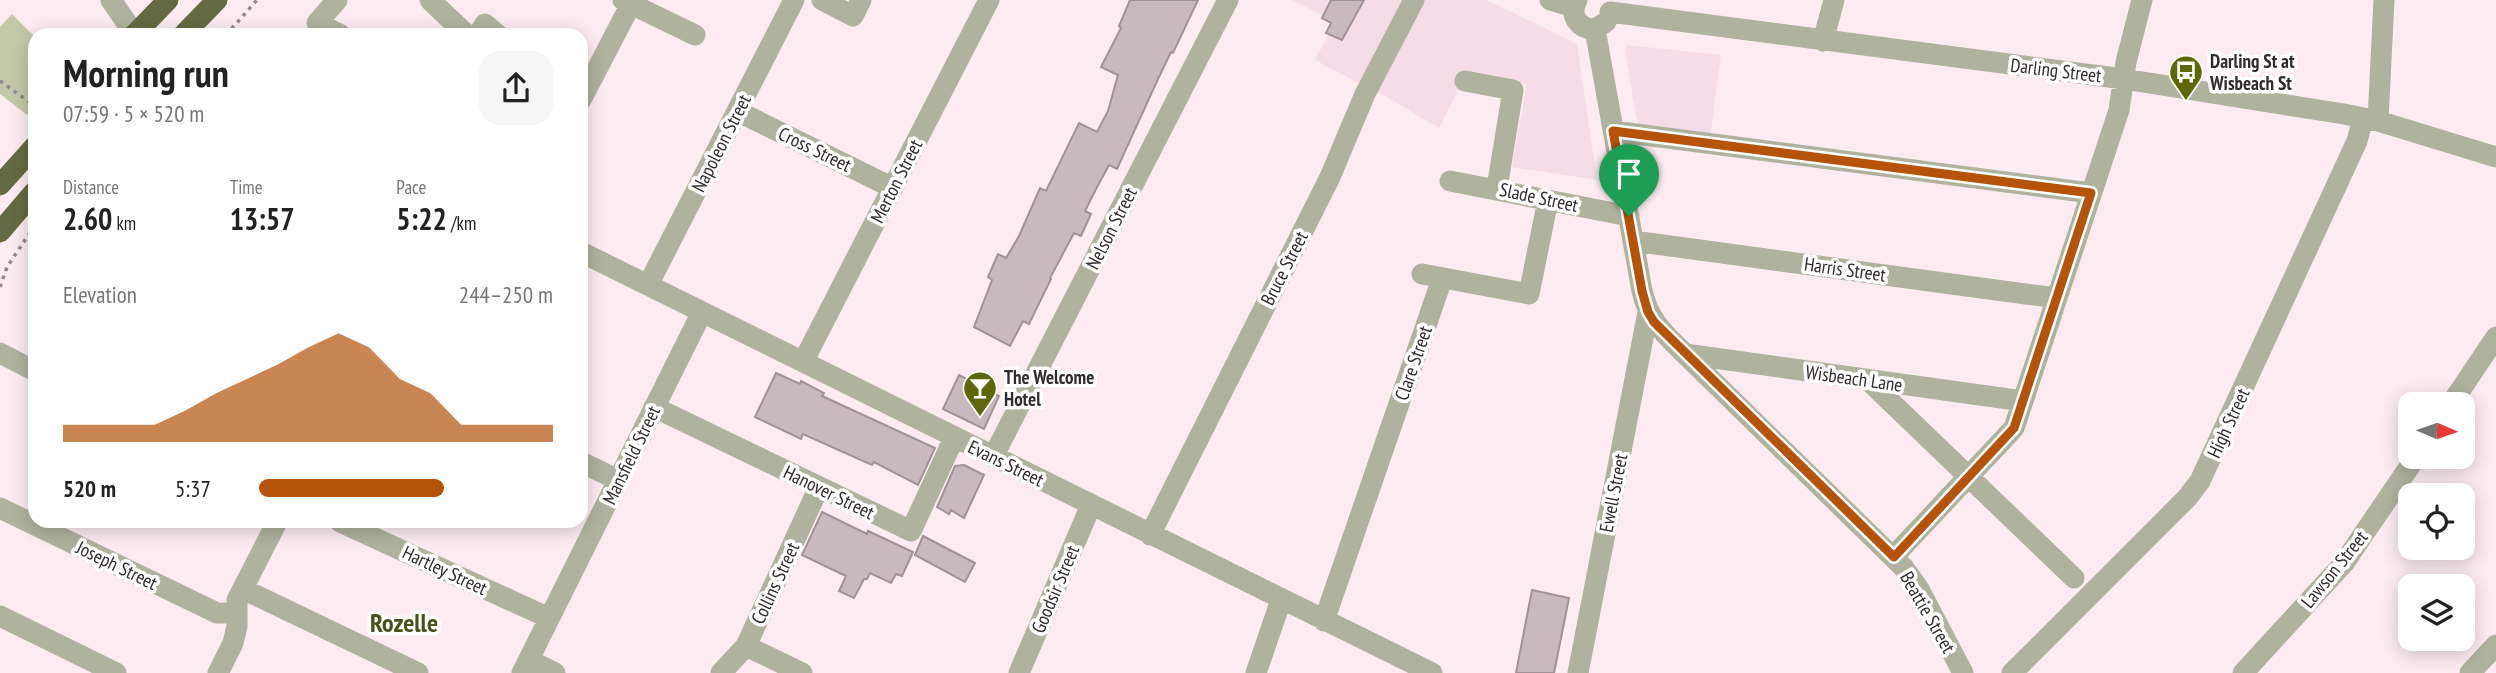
<!DOCTYPE html>
<html lang="en">
<head>
<meta charset="utf-8">
<style>
	body { margin:0; font-family:"PT Sans Narrow",sans-serif; background:#f6f6f6; color:#222; height:100vh; display:flex; flex-direction:column; font-size:26px; white-space:nowrap }
	* { box-sizing:border-box; margin:0 }
	p { font-size:23px; color:#767676 }
	.icon { flex:none; width:38px; height:38px; fill:none; stroke:currentColor; stroke-width:2; stroke-linecap:round; stroke-linejoin:round }
	.map { position:relative; flex:1; overflow:hidden }
	.details { position:absolute; left:28px; top:28px; width:560px; height:500px; display:flex; flex-direction:column; background:#fff; border-radius:21px; box-shadow:0 4px 18px #0003 }
	.details>* { flex:none }
	.needle { width:46px; rotate:92deg }
	.tools { position:absolute; left:2398px; top:392px; display:grid; gap:14px }
	.tools a { display:grid; place-items:center; width:77px; height:77px; border-radius:14px; background:#fff; box-shadow:0 4px 18px #0003; font-size:35px }
	.pin { position:absolute; display:grid; place-items:center; width:60px; height:60px; color:#fff; margin:-72px -30px; border-radius:50% 50% 50% 0; rotate:-45deg; box-shadow:0 0 7px #0007 }
	.pin .icon { rotate:45deg }
	.round { display:grid; place-items:center; flex:none; width:74px; height:74px; border-radius:21px; background:#f6f6f6 }
	.headline { display:flex; align-items:center; justify-content:space-between; height:119px; padding:0 35px }
	h1 { font-size:38px; font-weight:700; line-height:52px }
	.figures { display:grid; grid-template-columns:repeat(3,1fr); gap:10px; height:119px; padding:7px 35px }
	.figures div { display:grid; align-content:center }
	.figures b { font-size:30px; font-weight:700 }
	.figures small { font-size:19px; font-weight:400 }
	.figures p { font-size:19px }
	.chart { height:196px; padding:14px 35px }
	.chart p { display:flex; justify-content:space-between }
	.chart svg { width:100%; height:126px; margin-top:7px; fill:#b45309; opacity:.7 }
	ul { padding:0 35px; list-style:none; font-size:23px }
	li { display:grid; grid-template-columns:112px 84px 1fr; align-items:center; height:52px }
	li i { height:18px; border-radius:9px; background:#b45309 }
	.map>svg:first-child { display:block }
</style>
</head>
<body>
<div class="map">
<svg width="2496" height="673" viewBox="0 0 2496 673">
	<rect width="100%" height="100%" fill="#fcecf2"/>
	<path fill="#f5dde7" d="M1292,0H1407L1362,85L1315,60L1335,22Z
		M1423,0H1487L1577,44L1597,180L1512,167L1527,84L1468,72L1439,128L1375,90Z
		M1627,45L1721,55L1710,139L1638,128L1625,50Z"/>
	<path fill="#c3c9a8" d="M12,14L35,37V107L27,115L0,94V27Z"/>
	<path fill="#c8b9bf" stroke="#a19298" stroke-width="2" d="M1130,0H1198L1173,53L1171,52L1158,79L1117,169L1109,165L1096,189L1085,211L1091,214L1081,236L1074,233L1050,278L1051,279L1029,324L1023,321L1010,346L974,327L992,280L988,277L998,254L1006,258L1019,236L1040,188L1046,191L1079,123L1097,132L1108,111L1118,75L1101,67L1121,28L1119,26Z
		M1331,0H1364L1342,40L1326,33L1331,23L1322,18Z
		M776,373L800,384L801,381L824,393L822,396L935,448L918,485L874,462L872,465L803,434L801,439L755,417Z
		M959,375L999,396L984,429L943,409Z
		M964,465L984,475L964,518L951,510L949,514L937,507L955,466Z
		M822,512L867,534L868,531L913,552L902,576L896,574L891,583L870,573L867,579H864L854,598L839,591L846,576L802,555Z
		M923,536L975,563L965,582L915,555Z
		M1532,590L1569,598L1554,673H1516Z"/>
	<g fill="none" stroke-linecap="round" stroke-linejoin="round">
		<path stroke="#92878b" stroke-width="3.5" stroke-dasharray="3.5 5" stroke-linecap="butt" d="M226,35L257,0
			M0,81L35,106
			M0,287L7,267L35,225"/>
		<path stroke="#afb29f" stroke-width="21" d="M111,0L135,35
			M337,0L317,23L341,35
			M430,0L467,35
			M623,0L695,35
			M822,0L853,16L861,0
			M1550,0L1574,7
			M1577,0C1569,15 1578,29 1595,29L1606,22
			M1610,12L2124,79L2344,114L2378,121L2496,157
			M1595,29L1642,291C1649,321 1664,333 1685,354L1904,568L1919,589L1963,673
			M478,35L485,24L498,35
			M1823,41L1834,0
			M1465,81L1513,90L1497,188
			M581,100L633,0
			M737,111L893,188
			M2378,121L2384,0
			M1613,131L2091,193
			M1450,181L1629,216
			M1633,241L2056,298
			M581,252L1432,673
			M1422,274L1529,294L1548,200
			M648,285L794,0
			M0,353L35,371
			M1685,354L2023,401
			M803,362L989,0
			M1869,381L2074,578
			M2451,404L2496,337
			M654,407L911,531L954,438
			M993,457L1228,0
			M581,462L618,480
			M0,508L217,613H236
			M340,522L549,618
			M1150,535L1330,177L1365,94L1414,0
			M1893,557L2014,428L2119,110L2126,62L2142,0
			M243,589L418,673
			M0,616L116,673
			M1324,621L1442,279
			M746,646L802,673
			M529,660L555,673
			M218,673L233,643L237,626V600L277,522
			M522,673L702,312
			M721,673L746,646L819,487
			M1019,673L1091,505
			M1256,673L1281,600
			M1578,673L1648,312
			M2012,673L2187,498L2200,481L2357,141L2363,118
			M2243,673L2344,563L2416,457
			M2470,673L2496,645"/>
		<path stroke="#646b42" stroke-width="21" d="M134,35L168,0
			M183,35L217,0
			M0,185L35,146
			M0,232L35,191"/>
	</g>
	<g fill="none" stroke-linecap="round" stroke-linejoin="round">
		<g stroke="#fff" stroke-width="14">
			<path id="route" d="M1613,131L2091,193L2014,428L1894,557L1654,322L1648,312L1642,291Z"/>
		</g>
		<use href="#route" stroke="#b45309" stroke-width="9"/>
	</g>
	<defs>
		<g id="bus-pin" transform="scale(1.75)"><path d="M0 17L-7.5 6A9.5 9.5 0 1 1 7.5 6Z" fill="#5e670a" stroke="#fff"/><path d="M-5-6H5V4H4V6H2V4H-2V6H-4V4H-5ZM-3.5-4V0h7V-4ZM-3.5 1.2v1.5H-2V1.2ZM2 1.2v1.5H3.5V1.2Z" fill="#fff"/></g>
		<g id="bar-pin" transform="scale(1.75)"><path d="M0 17L-7.5 6A9.5 9.5 0 1 1 7.5 6Z" fill="#5e670a" stroke="#fff"/><path d="M-6-5H6L.8 .8V4.5H3.5V6h-7V4.5H-.8V.8Z" fill="#fff"/></g>
	</defs>
	<g fill-rule="evenodd">
		<use href="#bus-pin" x="2186" y="72"/>
		<use href="#bar-pin" x="980" y="388"/>
	</g>
	<g text-anchor="middle" dominant-baseline="central" stroke-width="7" stroke-linejoin="round" paint-order="stroke">
		<g font-size="19" font-weight="bold" fill="#312b2d" stroke="#fff" text-anchor="start">
			<text x="2210" y="61">Darling St at<tspan x="2210" dy="22">Wisbeach St</tspan></text>
			<text x="1004" y="377">The Welcome<tspan x="1004" dy="22">Hotel</tspan></text>
		</g>
		<g font-size="19" fill="#312b2d" stroke="#fff">
			<text transform="translate(2056 70) rotate(7)">Darling Street</text>
			<text transform="translate(721 143) rotate(-63)">Napoleon Street</text>
			<text transform="translate(815 149) rotate(26)">Cross Street</text>
			<text transform="translate(896 181) rotate(-63)">Merton Street</text>
			<text transform="translate(1539 197) rotate(12)">Slade Street</text>
			<text transform="translate(1111 228) rotate(-63)">Nelson Street</text>
			<text transform="translate(1284 268) rotate(-63)">Bruce Street</text>
			<text transform="translate(1845 269) rotate(8)">Harris Street</text>
			<text transform="translate(1413 363) rotate(-71)">Clare Street</text>
			<text transform="translate(1854 378) rotate(8)">Wisbeach Lane</text>
			<text transform="translate(2228 423) rotate(-65)">High Street</text>
			<text transform="translate(631 455) rotate(-64)">Mansfield Street</text>
			<text transform="translate(1006 463) rotate(26)">Evans Street</text>
			<text transform="translate(829 492) rotate(26)">Hanover Street</text>
			<text transform="translate(1613 493) rotate(-79)">Ewell Street</text>
			<text transform="translate(117 565) rotate(26)">Joseph Street</text>
			<text transform="translate(2334 569) rotate(-51)">Lawson Street</text>
			<text transform="translate(445 570) rotate(25)">Hartley Street</text>
			<text transform="translate(775 583) rotate(-65)">Collins Street</text>
			<text transform="translate(1055 589) rotate(-67)">Goodsir Street</text>
			<text transform="translate(1928 612) rotate(60)">Beattie Street</text>
		</g>
		<g font-size="26" font-weight="bold" fill="#4b5219" stroke="#fff">
			<text x="404" y="622">Rozelle</text>
		</g>
	</g>
</svg>
<div class="tools">
<a><svg class="needle" viewBox="-14 -14 28 28"><path d="M0-13l5 13h-10z" fill="#e53935"/><path d="M0 13l5-13h-10z" fill="#767676"/></svg></a>
<a><svg class="icon" aria-label="locate" viewBox="0 0 24 24"><circle cx="12" cy="12" r="6"/><path d="M12 2v4M12 18v4M2 12h4M18 12h4"/></svg></a>
<a><svg class="icon" aria-label="layers" viewBox="0 0 24 24"><path d="M12 4l9 5-9 5-9-5zM3 14l9 5 9-5"/></svg></a>
</div>
<div class="pin" style="left:1629px;top:216px;background:#1e9e55"><svg class="icon" aria-label="arrive" viewBox="0 0 24 24"><path d="M6 21V4h12l-3 4 3 4H6"/></svg></div>
<section class="details">
<div class="headline"><div><h1>Morning run</h1><p>07:59 · 5 × 520 m</p></div><a class="round"><svg class="icon" aria-label="share" viewBox="0 0 24 24"><path d="M12 15V3M7 8l5-5 5 5M5 13v7h14v-7"/></svg></a></div>
<div class="figures">
<div><p>Distance</p><b>2.60<small> km</small></b></div>
<div><p>Time</p><b>13:57</b></div>
<div><p>Pace</p><b>5:22<small> /km</small></b></div>
</div>
<div class="chart"><p><span>Elevation</span>244–250 m</p>
<svg viewBox="0 0 160 44" preserveAspectRatio="none"><path d="M0 44V38L10 38L20 38L30 38L40 33L50 27L60 22L70 17L80 11L90 6L100 11L110 22L120 27L130 38L140 38L150 38L160 38V44z"/></svg>
</div>
<ul>
<li><b>520 m</b>5:37<i style="width:63%"></i></li>
</ul>
</section>
</div>
</body>
</html>
